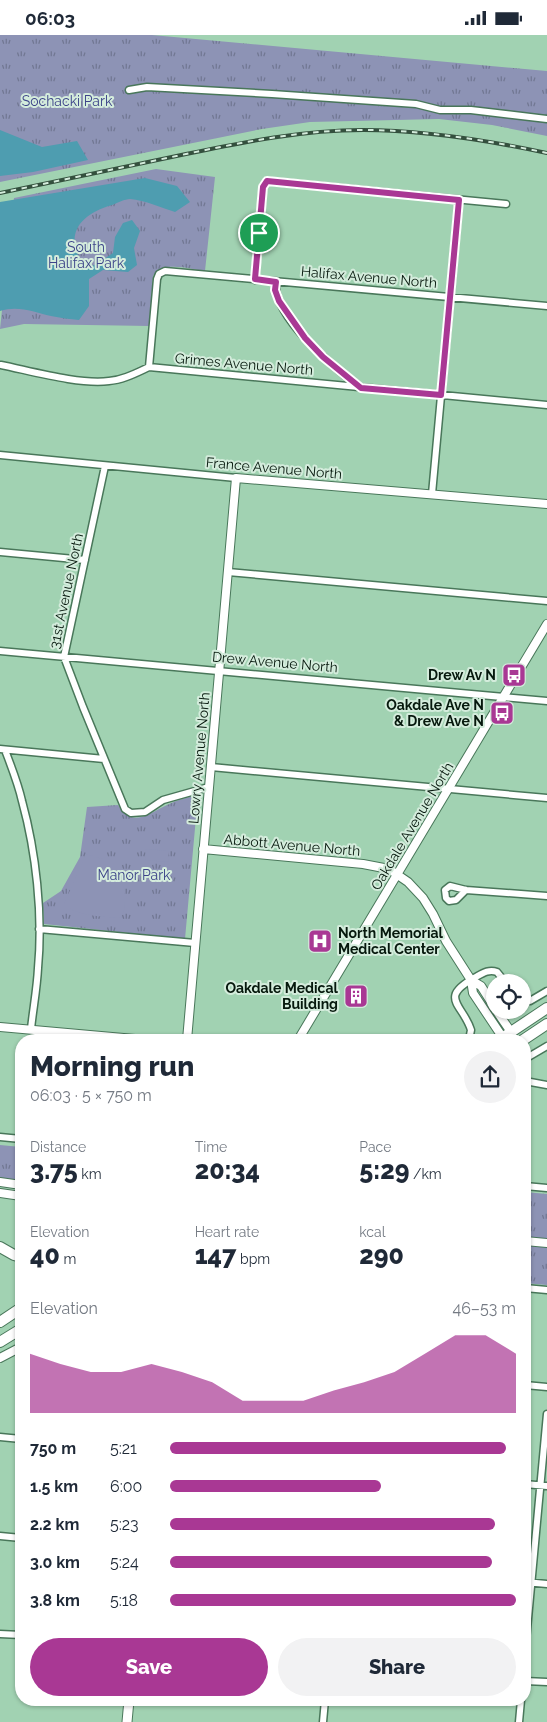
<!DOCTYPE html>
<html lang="en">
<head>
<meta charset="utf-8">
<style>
	body { margin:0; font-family:Raleway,sans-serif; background:#f2f2f3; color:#1f2937; height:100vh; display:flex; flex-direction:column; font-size:19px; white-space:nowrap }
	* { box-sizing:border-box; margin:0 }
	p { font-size:16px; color:#747a83 }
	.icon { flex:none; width:28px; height:28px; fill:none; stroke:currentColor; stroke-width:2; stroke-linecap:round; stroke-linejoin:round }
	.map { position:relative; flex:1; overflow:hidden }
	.details { position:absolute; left:15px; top:999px; width:516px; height:672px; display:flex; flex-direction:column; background:#fff; border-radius:20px; box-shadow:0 1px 4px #0004 }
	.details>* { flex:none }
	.tools { position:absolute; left:486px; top:939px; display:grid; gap:10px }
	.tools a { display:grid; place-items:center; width:45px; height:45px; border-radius:50%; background:#fff; box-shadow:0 1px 4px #0004; font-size:25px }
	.pin { position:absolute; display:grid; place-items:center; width:42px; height:42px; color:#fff; margin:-21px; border:2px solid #fff; border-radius:50%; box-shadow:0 1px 5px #0007 }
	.round { display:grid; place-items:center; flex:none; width:52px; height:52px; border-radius:26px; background:#f2f2f3 }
	.overview { display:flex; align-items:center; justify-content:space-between; height:85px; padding:0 15px }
	h1 { font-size:28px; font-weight:800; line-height:38px }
	.figures { display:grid; grid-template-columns:repeat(3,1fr); gap:8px; height:85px; padding:5px 15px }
	.figures div { display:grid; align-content:center }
	.figures b { font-size:25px; font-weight:800 }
	.figures small { font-size:14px; font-weight:400 }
	.figures p { font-size:14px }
	.chart { height:140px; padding:10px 15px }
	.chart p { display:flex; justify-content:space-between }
	.chart svg { width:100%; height:90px; margin-top:5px; fill:#a93894; opacity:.7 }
	.primary-button { display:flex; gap:10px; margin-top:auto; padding:10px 15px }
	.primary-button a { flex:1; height:58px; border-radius:30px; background:#a93894; color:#fff; font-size:20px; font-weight:800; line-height:58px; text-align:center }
	.primary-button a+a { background:#f2f2f3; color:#1f2937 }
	ul { padding:0 15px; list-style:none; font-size:16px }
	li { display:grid; grid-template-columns:80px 60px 1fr; align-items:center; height:38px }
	li i { height:12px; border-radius:6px; background:#a93894 }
	.status { display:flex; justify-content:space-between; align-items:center; height:35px; padding:0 25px; background:#fff; direction:ltr }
	.status svg { height:14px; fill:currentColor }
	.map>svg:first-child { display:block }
</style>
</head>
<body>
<div class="status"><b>06:03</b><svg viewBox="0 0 49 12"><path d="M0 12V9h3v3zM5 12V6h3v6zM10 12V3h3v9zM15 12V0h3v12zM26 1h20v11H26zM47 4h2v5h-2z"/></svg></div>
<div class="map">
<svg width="547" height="1687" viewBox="0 0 547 1687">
	<defs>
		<pattern id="grass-tufts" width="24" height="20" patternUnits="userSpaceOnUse" patternTransform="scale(1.25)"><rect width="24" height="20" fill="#8d93b5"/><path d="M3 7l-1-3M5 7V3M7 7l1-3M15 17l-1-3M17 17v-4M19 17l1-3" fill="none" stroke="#717792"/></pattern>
	</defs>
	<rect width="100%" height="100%" fill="#a1d2b2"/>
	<path fill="url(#grass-tufts)" d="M0,0H152L547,36V101L492,90L439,84L310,87L262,94L0,147Z
		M156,134L215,142L205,236C189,234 163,225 153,241L149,291L24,289L0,294L14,163Z
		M198,760L185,904L44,889L43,868L61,856L80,822L87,772L118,770C133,794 149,778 167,770C177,765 188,762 198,760Z
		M0,1110L21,1112V1149L0,1144Z
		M525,1157L547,1159V1250L525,1248Z"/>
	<path fill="#8d93b5" d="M146,814L169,816L168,827L145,825Z
		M86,819L103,824L116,837L124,853L125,872L121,883C105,882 75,881 64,869Z"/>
	<path fill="#4e9db0" d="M0,95L42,112L77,106L88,125L33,137L0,141Z
		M145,143L177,151L190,167L175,177C162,173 145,165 130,164C125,164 117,168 112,170C78,180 63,201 85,232L95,230L113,218L115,202L123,188L132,185L140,196L134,213L137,230L128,237L103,235L89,244V271L79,285C70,284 60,283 51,281C34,277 18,270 0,276V167Z"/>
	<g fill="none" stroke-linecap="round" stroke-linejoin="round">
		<g stroke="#49775a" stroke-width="9">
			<path id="minor" d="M129,55L147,52L272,59L416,69L440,75H471L547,84
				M255,245L263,152L267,146L506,169
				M276,247C272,281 334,333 360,352
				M1,330C31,336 80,350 109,346C123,345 136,338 149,332L547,370
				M149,332L157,244L159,239L165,236L547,271
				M0,420L236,443
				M105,431L64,622L83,672L125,774L131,778L145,777L163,765L209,752
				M432,459L459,165
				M0,517L85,525
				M228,537L547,566
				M0,616L547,666
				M0,714L104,724
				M5,715C11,731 18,748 22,766C36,817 43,880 38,933C37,954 33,974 31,994
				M211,732L547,763
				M466,855L456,865L449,866L446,863L445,855L450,851L466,855L547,861
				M39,894L195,908
				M522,966H530L547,956
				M469,1005L471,995C463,969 437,963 476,942C483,938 489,934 497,937L506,948
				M525,1024L547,1011
				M525,1046L547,1050
				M0,1102L21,1104
				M525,1151L547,1153
				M525,1253L547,1255
				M525,1350L547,1352
				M0,1402L21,1404
				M525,1449L547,1451
				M0,1501L21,1503
				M525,1547L547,1549
				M0,1599L21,1600
				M525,1616L547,1379
				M525,1646L547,1647
				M323,1687L325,1665
				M519,1687L521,1665"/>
		</g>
		<g stroke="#49775a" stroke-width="10">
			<path id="tertiary" d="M203,814L363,829L389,834L408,847L423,863L433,879L446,906L471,945L473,958L503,1003L506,1005
				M471,945L481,951L495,973
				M496,975L511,997L513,1005
				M0,992L146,1005
				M187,1005L236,443L547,469
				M298,1005L547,589
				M0,1147L21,1150
				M0,1158L21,1161
				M525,1206L547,1208
				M0,1323L21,1312"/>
		</g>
		<g stroke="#49775a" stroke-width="11">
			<path id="secondary" d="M127,1687L129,1665"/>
		</g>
		<g stroke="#49775a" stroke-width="12">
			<path id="primary" d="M499,1005L547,973
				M523,1005L547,989
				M0,1212L14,1220L21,1222
				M0,1287L21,1273
				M0,1307L21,1294"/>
		</g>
		<use href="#minor" stroke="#fff" stroke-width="6"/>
		<use href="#tertiary" stroke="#fff" stroke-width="8"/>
		<use href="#secondary" stroke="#fff" stroke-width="9"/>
		<use href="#primary" stroke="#fff" stroke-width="10"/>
		<g stroke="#34503e" stroke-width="4">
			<path id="rail" d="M0,158C62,145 124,132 186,119C244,107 303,95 363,95C425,95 486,105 547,118"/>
		</g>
		<use href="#rail" stroke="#d4ecdc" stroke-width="2" stroke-dasharray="5.5" stroke-linecap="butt"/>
	</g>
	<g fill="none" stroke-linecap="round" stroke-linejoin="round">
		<g stroke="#fff" stroke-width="10">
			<path id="route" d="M267,146L459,165L441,360L361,353L323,322L305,303L279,266L275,255L276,247L255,244L263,152Z"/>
		</g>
		<use href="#route" stroke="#a93894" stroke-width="6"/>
	</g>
	<defs>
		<g id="bus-square" transform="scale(1.25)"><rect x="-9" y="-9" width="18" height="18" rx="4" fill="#a93894" stroke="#d4ecdc"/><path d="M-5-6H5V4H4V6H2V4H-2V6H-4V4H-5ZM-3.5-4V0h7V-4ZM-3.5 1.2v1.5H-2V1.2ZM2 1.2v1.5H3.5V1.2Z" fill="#fff"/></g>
		<g id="hospital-square" transform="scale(1.25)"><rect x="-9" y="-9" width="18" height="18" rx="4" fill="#a93894" stroke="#d4ecdc"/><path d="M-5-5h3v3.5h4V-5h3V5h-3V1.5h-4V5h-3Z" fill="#fff"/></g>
		<g id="building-square" transform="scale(1.25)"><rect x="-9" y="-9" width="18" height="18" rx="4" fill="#a93894" stroke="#d4ecdc"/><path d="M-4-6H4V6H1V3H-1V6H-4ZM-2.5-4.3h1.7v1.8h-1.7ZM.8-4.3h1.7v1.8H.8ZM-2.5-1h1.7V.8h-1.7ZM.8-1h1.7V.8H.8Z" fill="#fff"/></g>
	</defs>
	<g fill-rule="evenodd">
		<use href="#bus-square" x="514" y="640"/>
		<use href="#bus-square" x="502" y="678"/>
		<use href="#hospital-square" x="320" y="906"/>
		<use href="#building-square" x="356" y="961"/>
	</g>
	<g text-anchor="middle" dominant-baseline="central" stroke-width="4" stroke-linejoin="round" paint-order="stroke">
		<g font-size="14" fill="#3d4489" stroke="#d4ecdc">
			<text x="67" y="66">Sochacki Park</text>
			<text x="86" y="212">South<tspan x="86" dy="16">Halifax Park</tspan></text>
			<text x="134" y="840">Manor Park</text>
		</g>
		<g font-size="14" fill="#06180d" stroke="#d4ecdc">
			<text transform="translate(369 242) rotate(5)">Halifax Avenue North</text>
			<text transform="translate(244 329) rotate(5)">Grimes Avenue North</text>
			<text transform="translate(274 433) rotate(5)">France Avenue North</text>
			<text transform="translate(66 556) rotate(-78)">31st Avenue North</text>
			<text transform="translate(275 627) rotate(5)">Drew Avenue North</text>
			<text transform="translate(199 723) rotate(-85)">Lowry Avenue North</text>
			<text transform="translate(412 791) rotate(-59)">Oakdale Avenue North</text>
			<text transform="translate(292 810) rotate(5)">Abbott Avenue North</text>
		</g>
		<g font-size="14" font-weight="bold" fill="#06180d" stroke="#d4ecdc" text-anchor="end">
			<text x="496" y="640">Drew Av N</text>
			<text x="484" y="670">Oakdale Ave N<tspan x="484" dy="16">&amp; Drew Ave N</tspan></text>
			<text x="338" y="898" text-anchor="start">North Memorial<tspan x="338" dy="16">Medical Center</tspan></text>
			<text x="338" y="953">Oakdale Medical<tspan x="338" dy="16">Building</tspan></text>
		</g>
	</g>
</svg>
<div class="tools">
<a><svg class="icon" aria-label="locate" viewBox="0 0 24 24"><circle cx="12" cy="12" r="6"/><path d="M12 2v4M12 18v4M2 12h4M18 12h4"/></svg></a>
</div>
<div class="pin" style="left:259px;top:198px;background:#1e9e55"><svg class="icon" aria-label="arrive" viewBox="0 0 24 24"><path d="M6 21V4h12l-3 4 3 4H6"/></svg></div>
<section class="details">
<div class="overview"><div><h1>Morning run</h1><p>06:03 · 5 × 750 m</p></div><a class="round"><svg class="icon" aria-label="share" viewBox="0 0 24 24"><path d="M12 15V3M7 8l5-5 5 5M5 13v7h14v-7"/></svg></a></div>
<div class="figures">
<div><p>Distance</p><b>3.75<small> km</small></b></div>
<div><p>Time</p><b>20:34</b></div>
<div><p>Pace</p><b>5:29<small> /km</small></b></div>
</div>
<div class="figures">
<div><p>Elevation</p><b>40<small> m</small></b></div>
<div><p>Heart rate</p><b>147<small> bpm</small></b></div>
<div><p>kcal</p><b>290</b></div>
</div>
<div class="chart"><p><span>Elevation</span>46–53 m</p>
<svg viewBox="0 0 160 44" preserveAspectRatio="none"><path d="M0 44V15L10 20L20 24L30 24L40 20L50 24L60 29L70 38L80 38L90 38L100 33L110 29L120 24L130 15L140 6L150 6L160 15V44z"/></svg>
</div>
<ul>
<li><b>750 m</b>5:21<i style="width:97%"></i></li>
<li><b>1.5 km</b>6:00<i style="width:61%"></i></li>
<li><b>2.2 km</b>5:23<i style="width:94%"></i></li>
<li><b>3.0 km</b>5:24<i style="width:93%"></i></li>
<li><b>3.8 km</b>5:18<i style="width:100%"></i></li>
</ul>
<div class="primary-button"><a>Save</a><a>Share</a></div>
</section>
</div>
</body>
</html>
